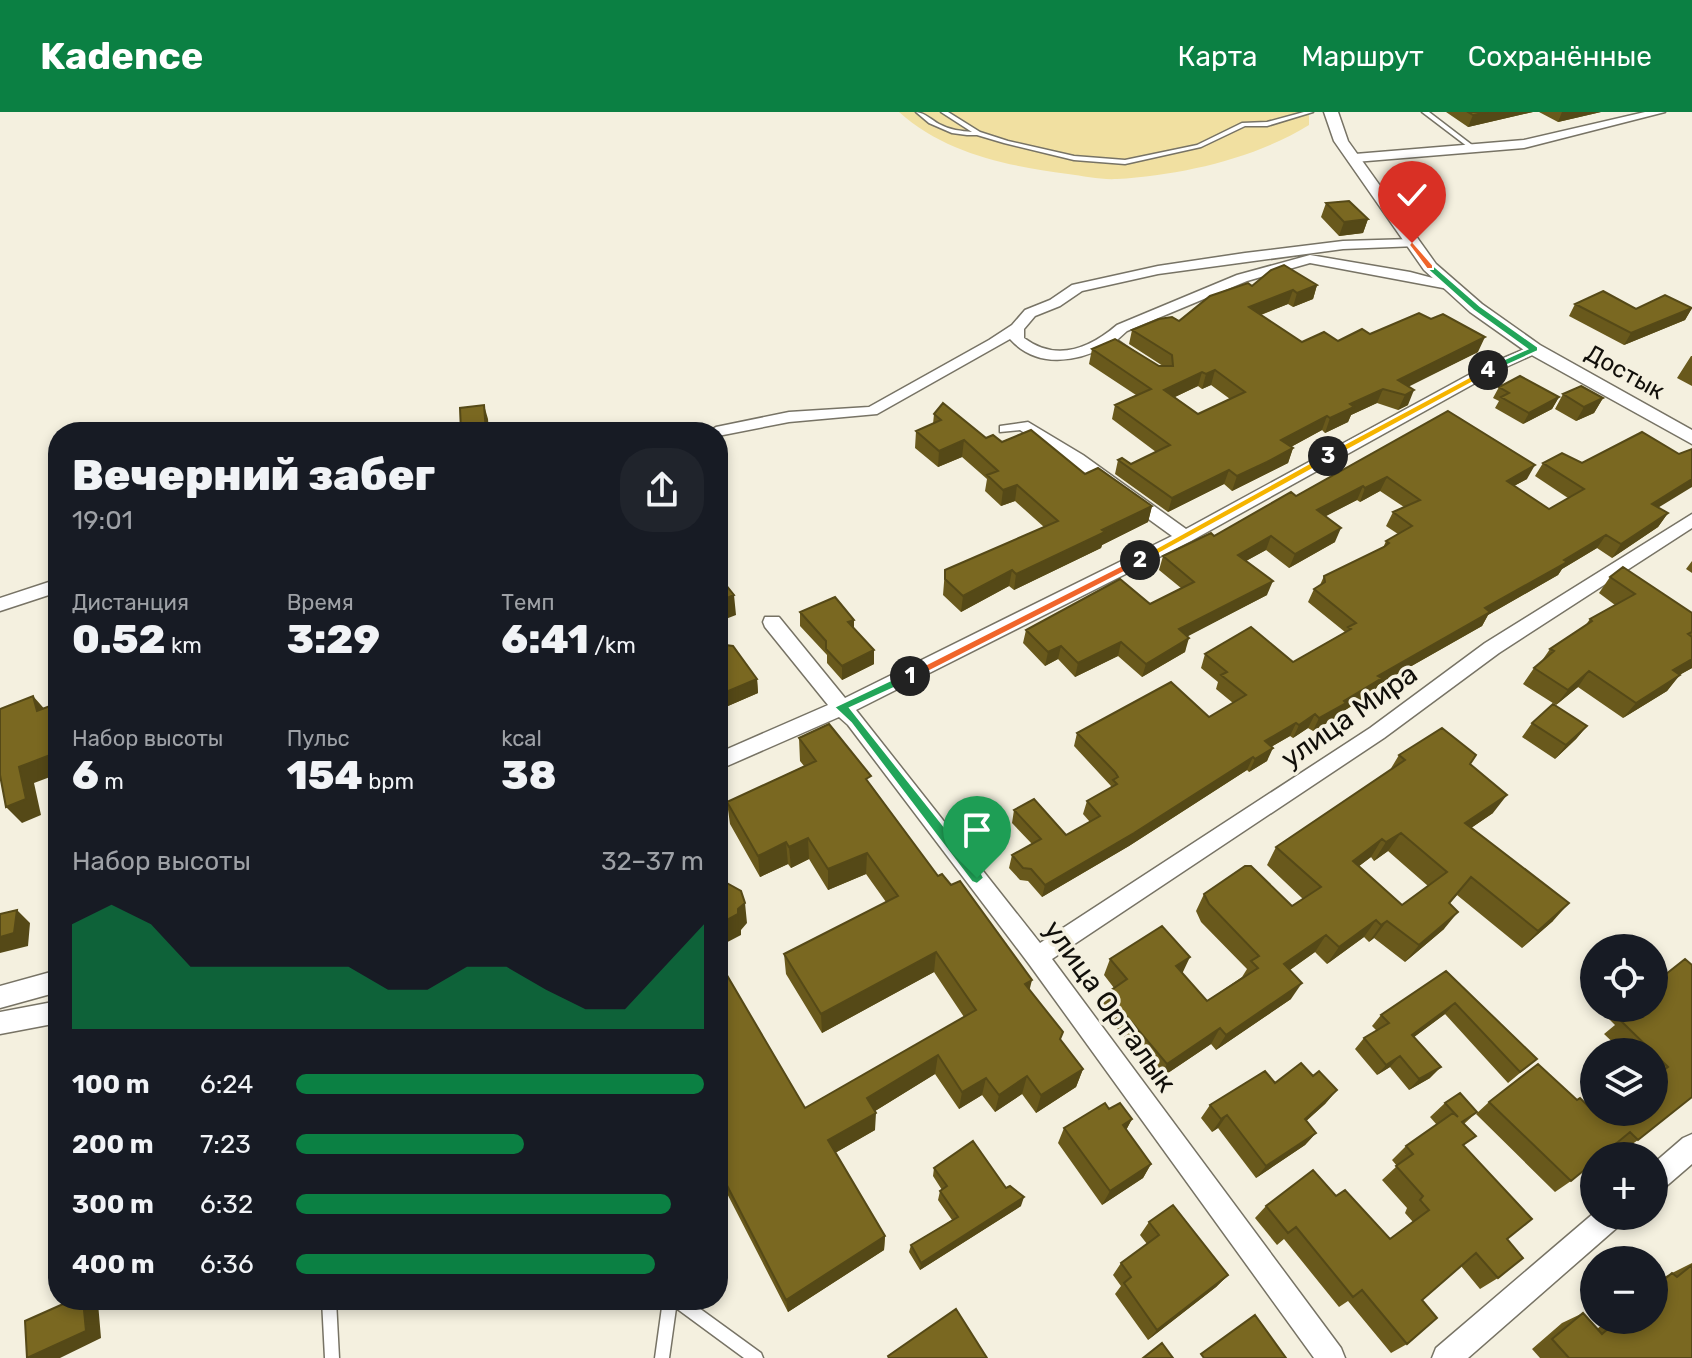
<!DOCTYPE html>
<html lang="ru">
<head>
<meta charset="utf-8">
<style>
	body { margin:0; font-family:Rubik,sans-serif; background:#20242c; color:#f1f3f6; height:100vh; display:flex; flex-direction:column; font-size:30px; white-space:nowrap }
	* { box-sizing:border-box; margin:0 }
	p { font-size:26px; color:#9ea1a6 }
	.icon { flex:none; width:44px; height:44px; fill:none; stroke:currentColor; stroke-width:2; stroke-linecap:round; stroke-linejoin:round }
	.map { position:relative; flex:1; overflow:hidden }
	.drawer { position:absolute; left:48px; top:310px; width:680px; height:888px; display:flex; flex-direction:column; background:#171b24; border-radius:32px; box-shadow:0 4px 12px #0003 }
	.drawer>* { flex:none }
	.controls { position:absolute; left:1580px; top:822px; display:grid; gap:16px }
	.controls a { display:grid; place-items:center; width:88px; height:88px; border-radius:50%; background:#171b24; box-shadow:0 4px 12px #0003; font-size:40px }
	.pin { position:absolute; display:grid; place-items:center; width:68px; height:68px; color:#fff; margin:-82px -34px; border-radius:50% 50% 50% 0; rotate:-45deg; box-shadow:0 0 8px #0007 }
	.pin .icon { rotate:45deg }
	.km { position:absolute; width:40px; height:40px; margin:-20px; border-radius:50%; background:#222; color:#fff; font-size:22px; line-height:40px; text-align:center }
	.round { display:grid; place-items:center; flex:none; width:84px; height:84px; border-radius:32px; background:#20242c }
	.summary { display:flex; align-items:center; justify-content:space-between; height:136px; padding:0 24px }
	h1 { font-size:44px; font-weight:800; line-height:60px }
	.figures { display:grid; grid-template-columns:repeat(3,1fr); gap:12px; height:136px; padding:8px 24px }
	.figures div { display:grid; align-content:center }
	.figures b { font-size:40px; font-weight:800 }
	.figures small { font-size:22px; font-weight:400 }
	.figures p { font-size:22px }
	.chart { height:224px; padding:16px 24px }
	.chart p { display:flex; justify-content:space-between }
	.chart svg { width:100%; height:144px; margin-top:8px; fill:#0b8043; opacity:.7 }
	ul { padding:0 24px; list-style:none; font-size:26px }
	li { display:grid; grid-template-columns:128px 96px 1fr; align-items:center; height:60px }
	li i { height:20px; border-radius:10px; background:#0b8043 }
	header { display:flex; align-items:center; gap:48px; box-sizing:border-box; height:112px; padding:0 40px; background:#0b8043; color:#fff }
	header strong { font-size:38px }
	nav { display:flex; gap:44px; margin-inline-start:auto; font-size:28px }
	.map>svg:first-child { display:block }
</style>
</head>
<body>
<header>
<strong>Kadence</strong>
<nav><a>Карта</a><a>Маршрут</a><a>Сохранённые</a></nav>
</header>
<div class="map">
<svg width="1692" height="1246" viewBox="0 0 1692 1246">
	<rect width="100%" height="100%" fill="#f4f0df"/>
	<path fill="#f1e0a1" d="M899,0H1309V13C1254,47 1181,63 1117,67C1101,68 1084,64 1068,62C1008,54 946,42 899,0Z"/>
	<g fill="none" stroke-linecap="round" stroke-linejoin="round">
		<g stroke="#777365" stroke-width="3">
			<path id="service" d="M916,0C926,1 931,8 939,12C950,18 961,19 972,20L941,0H948L980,20L1008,29L1074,44L1125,48L1197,33L1242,11L1267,10L1304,0H1313L1267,14H1245L1201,35L1125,52L1074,48L1004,31L977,23H967L952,21L929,11Z
				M1422,0H1429L1476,36V38H1472Z
				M322,1188H336L339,1246H325Z
				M663,1188H688L761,1241L763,1246H744L676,1196L669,1246H655Z"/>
		</g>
		<g stroke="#777365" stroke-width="3">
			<path id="minor" d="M1645,0H1665L1524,36L1355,50L1349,46L1355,42L1524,28Z
				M1412,127L1417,128V134L1343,137L1158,162L1082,179L1060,194L1035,204L1024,217V226C1056,250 1089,237 1117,213L1237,163L1310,143L1410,160L1459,173V179L1310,151L1247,169L1127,219L1117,228L1137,242V248H1127L1107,234C1075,251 1036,256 1010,227L877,302L789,310L718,324V320H708L716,315L789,300L869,295L989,228L1012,213L1025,198L1050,188L1072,173L1158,154L1245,141L1343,129Z
				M1534,233L1541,237L1539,240L1495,260L1191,429L856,598L1040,831L1370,616L1485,531L1692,402V416L1499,541L1384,626L1052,847L1341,1236L1345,1246H1314L1029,852L848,613L839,605L718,658V641L828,593L765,515L763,510L765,505H779L845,586L1172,424L1071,351L1020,318L1000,320V314L1028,310L1083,343L1186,417L1485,254Z
				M58,467V480L0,499V486Z
				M58,858V880L0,896V874Z
				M58,889V911L0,922V900Z
				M1692,1022V1052L1663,1077L1654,1081V1051L1683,1026Z
				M1594,1101V1104H1624L1620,1113L1468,1246H1432L1436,1236Z"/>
		</g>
		<g stroke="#777365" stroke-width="3">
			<path id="tertiary" d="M1324,0H1338L1348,29L1436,152L1482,192L1540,233L1692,318V332L1528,241L1470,200L1424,158L1334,29Z"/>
		</g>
		<use href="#service" fill="#fff" fill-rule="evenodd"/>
		<use href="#minor" fill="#fff" fill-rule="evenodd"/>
		<use href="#tertiary" fill="#fff" fill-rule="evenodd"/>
	</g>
	<path fill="#69591c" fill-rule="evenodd" d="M1446,0H1533L1468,15Z
		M1539,0H1601L1558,10Z
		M1326,91L1368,107L1363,121L1339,124L1321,105Z
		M1317,173L1313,187L1293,195L1288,192L1261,203L1302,230L1338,229L1370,222L1478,240L1408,274V293L1398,298L1377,291L1351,303L1348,310L1325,321L1322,318L1291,335L1293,336L1288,351L1232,379L1224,372L1168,400L1115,362L1118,348L1131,352L1156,340L1112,307L1115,293L1136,283L1089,252L1092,237L1159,254H1163L1129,232L1132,218L1179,209L1252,174ZM1211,273L1230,287L1198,302L1175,285L1198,274L1202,277Z
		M1575,192L1636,197L1692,196L1685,208L1624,233L1569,204Z
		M1691,244H1692V274L1677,266Z
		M1499,275L1559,285L1552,297L1523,312L1495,296L1499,289L1493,286Z
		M1563,282L1603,286L1594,301L1576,309L1555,297Z
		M1448,299L1527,367L1514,374L1549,397L1568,386L1535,364L1543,351L1659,396L1668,401L1658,415L1612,446L1597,436L1562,457L1558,463L1488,503L1482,514L1378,573L1374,580L1342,600L1339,604L1313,619L1308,616L1293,626L1290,624L1271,635L1267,649L1249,660L1247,658L1129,734L1042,785L1028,769L1020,768L1009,756L1012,743L1032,732L1012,711L1014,698L1066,723L1090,710L1083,702L1087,689L1110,676L1111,674L1074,634L1077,621L1209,605L1233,591L1216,577L1218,570L1201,556L1205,542L1293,550L1345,520L1308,490L1314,477L1320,473L1324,464L1383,436L1386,429L1398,422L1386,414L1393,400L1404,395L1380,379L1360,390L1357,388L1325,404L1335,430L1289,456L1266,438L1246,449L1267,483L1187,524L1185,540L1142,565L1118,544L1075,565L1058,547L1045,554L1023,531L1026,518L1150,492L1181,476L1159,458L1163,444L1214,424L1296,384Z
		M934,302L986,326L1002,330L1085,362L1152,394L1148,410L1102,433L1101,436L1014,478L1009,474L961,500L943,483L945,458L1044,415L1015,389L1001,394L985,379L987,367L962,345L938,355L915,336L916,319L933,312Z
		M1692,449V461L1686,457Z
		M1610,465L1692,501V556L1679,563L1667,579L1623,606L1578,575L1556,593L1523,572L1534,556L1541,550L1550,537L1585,514L1590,507L1615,493L1599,481Z
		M800,500L854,508V517L874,538V552L842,568L827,551V543L800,514Z
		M718,532L757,567L758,581L728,594L718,579Z
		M1532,611L1587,614L1576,627L1555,647L1522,625Z
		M799,626L871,673L938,764L1030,878L1060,927L1083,957L1076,975L1036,1001L1022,982L995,1000L982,983L959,997L935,962L875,999V1018L835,1041L885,1124L884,1138L788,1200L718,1064V848L805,996L964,905L934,860L822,921L786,862L784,842L886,790L866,762L828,778L809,747L791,756L788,752L760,765L730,712L727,690L804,654L800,649Z
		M1399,643L1470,652L1493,701L1471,716L1553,809L1522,836L1457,783L1449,792L1444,817L1405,850L1374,826L1369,830L1364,825L1327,852L1315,840L1290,858L1291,887L1216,938L1211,932L1159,967L1101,897L1107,881L1114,876L1104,863L1110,847L1182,861L1207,889L1242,865L1247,857L1201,810L1196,799L1204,782L1292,794L1303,787L1267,753L1276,735L1390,658ZM1388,739L1428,774L1402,793L1359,754L1371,745L1374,749Z
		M1446,859L1537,947L1508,971L1445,902L1414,925L1430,966L1409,978L1390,955L1377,963L1355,937L1364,926L1377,919L1372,914L1381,903Z
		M1618,896H1654L1692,985L1638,1028L1621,1040L1614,1033L1571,1069L1555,1080L1476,1002L1489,990L1577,988L1591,997L1654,1000V940H1623L1604,922L1615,913L1607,905Z
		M1313,964L1337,978L1325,992L1306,1009L1316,1021L1305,1033L1256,1066L1218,1016L1212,1020L1201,1006L1210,993L1275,971Z
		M1445,991L1477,1000L1464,1012V1034L1507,1127L1498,1166L1480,1177L1461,1154L1422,1188L1407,1232L1391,1241L1348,1189L1339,1195L1284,1127L1277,1133L1255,1106L1266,1094L1336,1084L1390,1127L1413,1110L1405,1101L1407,1096L1382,1068L1397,1054L1392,1048L1406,1034L1437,1013L1430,1005Z
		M1109,997L1132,1007L1126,1018L1151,1052L1143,1066L1102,1093L1058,1031L1064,1016Z
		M934,1056L1006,1076L1021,1094L920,1158L909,1140L911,1133L952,1108L938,1088L940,1079L942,1078L933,1064Z
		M1149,1110L1228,1163L1216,1175L1148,1228L1115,1182L1121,1174L1113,1163L1121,1151L1147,1132L1140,1123Z
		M1692,1151V1246H1540L1532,1237L1562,1211L1583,1201L1597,1217L1608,1208H1654V1170Z"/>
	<path fill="#554917" d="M1488,0H1533L1468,15L1473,3Z
		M1562,0H1601L1558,10Z
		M1368,107L1363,121L1339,124L1344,110Z
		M1317,173L1313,187L1293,195L1297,181Z
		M1293,178L1288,192L1244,209L1249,195Z
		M1692,196L1685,208L1624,233L1631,221Z
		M1485,225L1478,240L1396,281L1398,268Z
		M1215,258L1211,273L1202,277L1206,262Z
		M1202,260L1198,274L1160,292L1164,278Z
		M1383,277L1377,291L1351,303L1348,310L1325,321L1330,306L1350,292Z
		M1414,278L1408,293L1398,298L1405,283Z
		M1559,285L1552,297L1523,312L1529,301Z
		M1603,286L1594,301L1576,309L1584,295Z
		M484,293L488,307L489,320H486Z
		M1327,304L1322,318L1276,343L1281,328Z
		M964,328L962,345L938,355L939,339Z
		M1293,336L1288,351L1232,379L1237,364Z
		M1535,353L1527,367L1499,382L1507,369Z
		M1229,358L1224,372L1168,400L1172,386Z
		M1387,365L1380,379L1360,390L1365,376Z
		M1692,367V375L1643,405L1652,392Z
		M1017,373L1015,389L1001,394L1003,378Z
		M1363,374L1357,388L1311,412L1317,398Z
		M1152,394L1148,410L1102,433L1101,436L1014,478L1016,462Z
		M1668,401L1658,415L1612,446L1621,432Z
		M1341,416L1335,430L1289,456L1295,442Z
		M1606,423L1597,436L1562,457L1558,463L1488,503L1482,514L1378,573L1374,580L1342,600L1339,604L1313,619L1319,606L1378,564L1485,496Z
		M1271,424L1266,438L1233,456L1238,443Z
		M1012,458L1009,474L961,500L963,484Z
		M1273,469L1267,483L1175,531L1179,517Z
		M734,483L736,503L718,510V490Z
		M854,508V522L848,510Z
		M1189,526L1185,540L1142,565L1146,552Z
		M1121,530L1118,544L1075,565L1078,551Z
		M1061,534L1058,547L1045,554L1048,540Z
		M874,538V552L842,568V554Z
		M1692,547V556L1660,574L1673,558Z
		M1589,559L1578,575L1556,593L1568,578Z
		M1680,563L1667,579L1623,606L1636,591Z
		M757,567L758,581L728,594L726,580Z
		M33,584L48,601L37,599Z
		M1315,602L1308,616L1293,626L1299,613Z
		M1296,611L1290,624L1259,642L1265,629Z
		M1587,614L1576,627L1555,647L1566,633Z
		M1273,636L1267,649L1249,660L1255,647Z
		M58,640V662L34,671L41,703L22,711L6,695L19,655Z
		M1253,645L1247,658L1129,734L1042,785L1045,773Z
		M1507,683L1493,701L1452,729L1465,711Z
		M1401,721L1388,739L1374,749L1386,730Z
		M808,726L809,747L791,756L789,735Z
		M1382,727L1371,745L1342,767L1353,749Z
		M786,730L788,752L760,765L758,744Z
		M867,741L866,762L828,778V757Z
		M745,791L747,811L741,818V823L718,835V813Z
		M1569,791L1553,809L1522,836L1538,819Z
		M17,798L30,811L28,834L0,841V825Z
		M1458,800L1444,817L1405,850L1419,833Z
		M1376,808L1364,825L1327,852L1339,835Z
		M1387,809L1374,826L1369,830L1381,813Z
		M1326,823L1315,840L1274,869L1284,852Z
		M936,840L934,860L822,921L821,902Z
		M1190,845L1182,862L1176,854Z
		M1032,868L1027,888L1025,872Z
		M1302,871L1291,887L1216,938L1226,923Z
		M1455,891L1445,902L1402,934L1412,923Z
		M1220,916L1211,932L1159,967L1167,952Z
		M938,943L935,962L867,1004V986Z
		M1400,944L1390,955L1377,963L1386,953Z
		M1441,955L1430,966L1409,978L1419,967Z
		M1083,957L1076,975L1036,1001L1041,983Z
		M1027,964L1022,982L995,1000L999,983Z
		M986,966L982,983L959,997L962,980Z
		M1337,978L1325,992L1294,1020L1305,1007Z
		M876,1001L875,1018L828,1045V1028Z
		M1227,1003L1218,1016L1212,1020L1221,1007Z
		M1132,1007L1124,1022L1123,1013Z
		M1316,1021L1305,1033L1256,1066L1266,1054Z
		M1151,1052L1143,1066L1102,1093L1110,1079Z
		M1024,1085L1021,1094L920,1158L921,1151Z
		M885,1124L884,1138L788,1200L786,1188Z
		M1228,1163L1216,1175L1148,1228L1157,1218Z
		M83,1188H92L98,1191L101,1226L60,1246H29Z"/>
	<path fill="#7a6821" stroke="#554917" stroke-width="2" fill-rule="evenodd" d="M1468,0H1488L1473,3Z
		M1349,89L1368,107L1344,110L1326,91Z
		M1284,153L1317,173L1297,181L1293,178L1249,195L1302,230L1324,220L1338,229L1362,217L1370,222L1419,201L1431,207L1443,202L1485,225L1398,268L1414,278L1405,283L1383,277L1350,292L1354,295L1330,306L1327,304L1281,328L1293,336L1267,350L1237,364L1229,358L1172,386L1118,348L1122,346L1131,352L1170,333L1115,293L1151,277L1092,237L1115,227L1159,254H1173L1172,243L1132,218L1159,207L1172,205L1179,209L1210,184L1248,171L1252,174L1271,158ZM1215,258L1245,280L1198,302L1164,278L1202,260L1206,262Z
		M1603,179L1636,197L1665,183L1692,196L1631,221L1575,192Z
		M1520,264L1559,285L1529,301L1501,285L1509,281L1499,275Z
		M1581,274L1603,286L1584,295L1563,282Z
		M943,291L986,326L993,323L1002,330L1031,318L1085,362L1098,356L1152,394L1102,418L1105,420L1016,462L1012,458L963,484L945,467V458L1058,409L1017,373L1003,378L987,363L998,359L964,328L939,339L916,319L941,308L934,302Z
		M484,293L486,320H461L460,296Z
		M1448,299L1535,353L1507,369L1549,397L1584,377L1543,351L1562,341L1582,351L1642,320L1679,342L1692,337V367L1652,392L1668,401L1621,432L1606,423L1564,448L1567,450L1485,496L1490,500L1378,564L1382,566L1344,589L1346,591L1319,606L1315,602L1299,613L1296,611L1265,629L1273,636L1255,647L1253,645L1134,721L1045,773L1031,757L1023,756L1012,743L1041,727L1014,698L1034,687L1066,723L1100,704L1087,689L1117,672L1113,668L1118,665L1115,660L1077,621L1171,570L1209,605L1246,583L1221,563L1227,560L1205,542L1251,515L1293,550L1351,517L1348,515L1356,511L1314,477L1325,470L1324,464L1384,435L1389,431L1386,429L1412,414L1393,400L1420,388L1387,365L1365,376L1363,374L1317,398L1341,416L1295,442L1271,424L1238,443L1273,469L1179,517L1189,526L1146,552L1121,530L1078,551L1061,534L1048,540L1026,518L1120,467L1150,492L1194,470L1163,444L1211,421L1214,424L1291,380L1296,384Z
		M1623,455L1692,501V520L1688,522L1692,525V547L1673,558L1680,563L1636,591L1589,559L1568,578L1534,556L1554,539L1550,537L1592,509L1590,507L1635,482L1610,465Z
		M718,463L734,483L718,490Z
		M835,485L854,508L848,510L874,538L842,554L826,537V529L800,500Z
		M718,532L733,534L757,567L726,580L718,568Z
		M33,584L37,599L58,591V640L19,655L26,687L6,695L0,663V597Z
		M1553,592L1587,614L1566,633L1532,611Z
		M829,612L871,664L866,667L938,764L942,762L951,773L960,769L1032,868L1025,872L1063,920L1060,927L1083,957L1041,983L1027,964L999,983L986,966L962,980L938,943L867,986L876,1001L828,1028L885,1124L786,1188L718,1056V848L805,996L976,898L936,840L821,902L784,842L898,784L867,741L828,757L808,726L789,735L786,730L758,744L727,690L816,649L799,626Z
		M1442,616L1476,643L1470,652L1507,683L1465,711L1569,791L1538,819L1471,765L1449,791L1458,800L1419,833L1387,809L1381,813L1376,808L1339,835L1326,823L1284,852L1302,871L1226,923L1220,916L1167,952L1107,881L1127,867L1110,847L1162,814L1190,845L1176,854L1207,889L1258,856L1251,849L1259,844L1209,792L1204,782L1245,754H1251L1292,794L1321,775L1276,735L1405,648L1399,643ZM1401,721L1447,760L1402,793L1353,749L1382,727L1386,730Z
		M725,770L741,779L745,791L738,797V802L718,813V773Z
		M17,798L14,821L0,825V802Z
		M1685,847L1692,853V985L1638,1028L1630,1020L1601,1044H1594V1050L1571,1069L1489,990L1538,952L1577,988L1580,986L1591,997L1594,995V1000H1654V966L1668,955L1620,908L1632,900L1628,896H1654V860L1661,866Z
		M1446,859L1537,947L1520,960L1455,891L1412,923L1441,955L1419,967L1400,944L1386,953L1364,926L1389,911L1381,903Z
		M1301,951L1313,964L1319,959L1337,978L1305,1007L1316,1021L1266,1054L1227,1003L1221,1007L1210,993L1265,959L1275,971Z
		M1460,981L1477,1000L1462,1010L1476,1024L1463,1033L1532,1107L1507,1127L1523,1146L1498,1166L1476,1141L1422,1188L1437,1206L1407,1232L1362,1178L1353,1185L1296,1115L1288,1121L1266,1094L1313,1058L1336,1084L1345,1078L1390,1127L1429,1098L1420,1088L1423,1084L1396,1054L1413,1042L1406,1034L1453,1001L1458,1005L1445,991Z
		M1105,991L1109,997L1120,991L1132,1007L1123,1013L1151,1052L1110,1079L1064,1016Z
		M973,1029L1006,1076L1010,1074L1024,1085L921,1151L911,1133L958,1105L940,1079L947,1074L934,1056Z
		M1173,1093L1228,1163L1157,1218L1124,1171L1131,1165L1121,1151L1159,1123L1149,1110Z
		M1692,1153V1246H1569L1552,1227L1583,1201L1602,1222L1618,1208H1654V1176L1672,1161L1677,1165Z
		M72,1188H83L86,1219L27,1246L25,1209Z
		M956,1197L987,1246H889L888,1244Z
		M1255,1203L1286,1246H1204L1201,1242Z
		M1162,1231L1173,1246H1143Z"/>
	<path fill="#22a559" stroke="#fff" stroke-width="2" d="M910,559L916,564L914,567L850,596L982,762L984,766L977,772L972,770L851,611L834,595Z"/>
	<path fill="#f0652b" stroke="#fff" stroke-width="2" d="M1140,444L1146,448L1144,450L914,567H905L903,564Z"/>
	<path fill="#f5b400" stroke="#fff" stroke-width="2" d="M1328,341L1331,342V347L1144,450L1135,448Z"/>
	<path fill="#f5b400" stroke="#fff" stroke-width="2" d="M1488,255L1492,260L1331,347L1322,344Z"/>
	<path fill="#22a559" stroke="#fff" stroke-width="2" d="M1427,153H1433L1480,194L1538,235V239L1492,260H1485V256L1527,237L1473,198L1427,157Z"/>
	<path fill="#f0652b" stroke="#fff" stroke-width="2" d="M1412,129L1433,153V157H1427L1409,133Z"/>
	<g text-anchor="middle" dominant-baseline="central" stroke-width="7" stroke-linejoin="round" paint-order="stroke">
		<g font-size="24" fill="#110f0a" stroke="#f4f0df">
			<text transform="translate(1625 260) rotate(29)">Достык</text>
		</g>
		<g font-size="28" fill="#110f0a" stroke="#f4f0df">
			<text transform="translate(1349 604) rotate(-35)">улица Мира</text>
			<text transform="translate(1110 894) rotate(54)">улица Орталык</text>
		</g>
	</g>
</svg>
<div class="controls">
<a><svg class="icon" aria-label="locate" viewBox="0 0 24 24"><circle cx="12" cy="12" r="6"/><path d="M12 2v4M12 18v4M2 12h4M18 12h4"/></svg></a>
<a><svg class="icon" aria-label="layers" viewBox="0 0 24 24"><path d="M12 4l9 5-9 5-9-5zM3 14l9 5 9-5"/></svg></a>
<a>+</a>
<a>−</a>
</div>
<div class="pin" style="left:977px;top:766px;background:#1e9e55"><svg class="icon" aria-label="arrive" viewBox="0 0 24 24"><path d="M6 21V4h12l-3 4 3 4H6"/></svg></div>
<div class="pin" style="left:1412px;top:131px;background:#d93025"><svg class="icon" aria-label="check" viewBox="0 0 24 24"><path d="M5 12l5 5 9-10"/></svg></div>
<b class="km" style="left:910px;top:564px">1</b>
<b class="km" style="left:1140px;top:448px">2</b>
<b class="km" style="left:1328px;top:344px">3</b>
<b class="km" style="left:1488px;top:258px">4</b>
<section class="drawer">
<div class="summary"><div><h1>Вечерний забег</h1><p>19:01</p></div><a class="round"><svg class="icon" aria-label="share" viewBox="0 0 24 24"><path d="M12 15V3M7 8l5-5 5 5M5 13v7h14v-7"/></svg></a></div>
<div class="figures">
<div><p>Дистанция</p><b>0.52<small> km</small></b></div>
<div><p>Время</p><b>3:29</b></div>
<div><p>Темп</p><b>6:41<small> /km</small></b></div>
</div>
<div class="figures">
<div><p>Набор высоты</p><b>6<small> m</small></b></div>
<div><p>Пульс</p><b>154<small> bpm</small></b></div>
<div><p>kcal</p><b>38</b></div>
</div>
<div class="chart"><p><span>Набор высоты</span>32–37 m</p>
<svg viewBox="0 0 160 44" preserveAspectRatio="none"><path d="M0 44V12L10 6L20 12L30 25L40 25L50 25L60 25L70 25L80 32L90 32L100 25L110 25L120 32L130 38L140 38L150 25L160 12V44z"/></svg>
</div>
<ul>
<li><b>100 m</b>6:24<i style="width:100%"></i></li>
<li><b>200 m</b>7:23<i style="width:56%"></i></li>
<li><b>300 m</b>6:32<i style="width:92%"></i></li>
<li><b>400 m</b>6:36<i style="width:88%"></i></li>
</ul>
</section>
</div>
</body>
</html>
